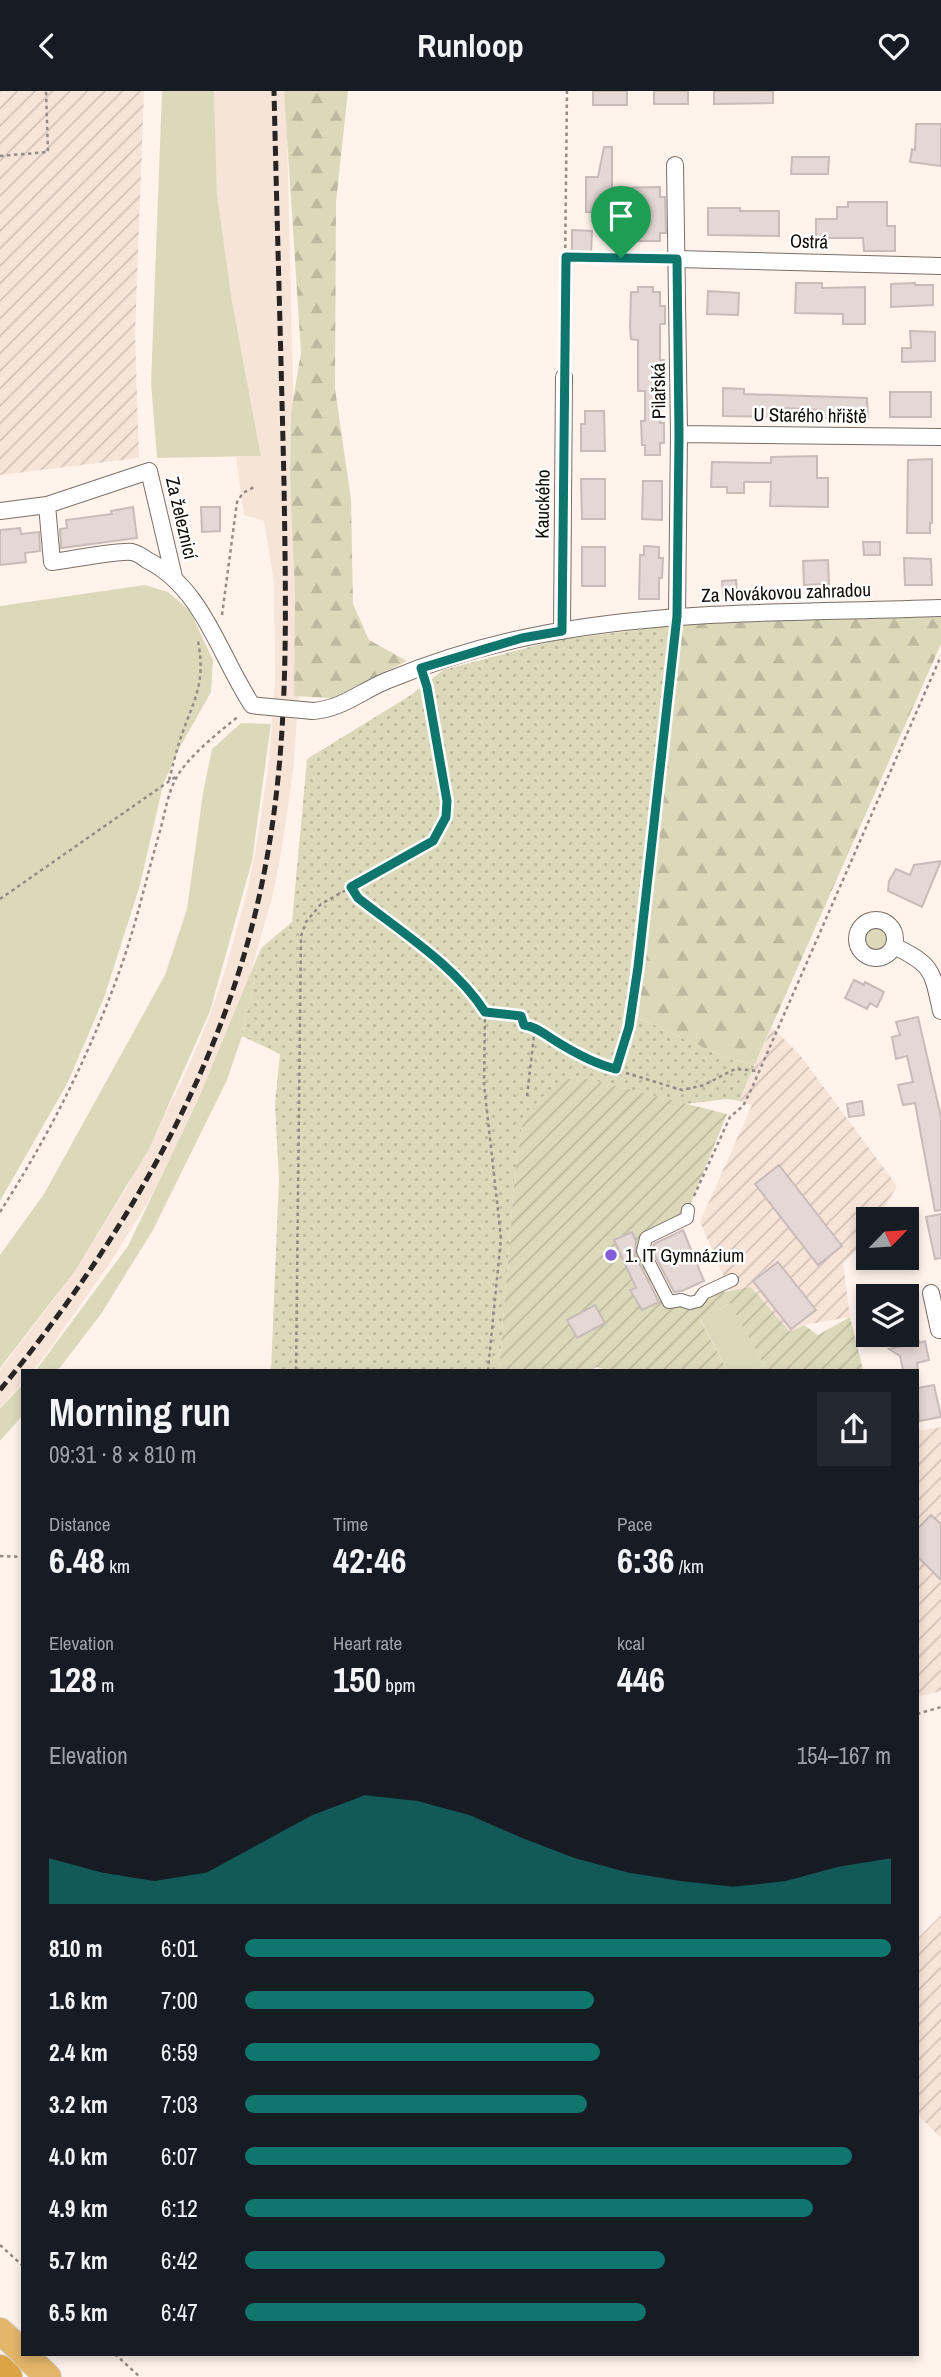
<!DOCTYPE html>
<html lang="en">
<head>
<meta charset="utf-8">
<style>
	body { margin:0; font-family:"Archivo Narrow",sans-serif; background:#242831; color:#f1f3f6; height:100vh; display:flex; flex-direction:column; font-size:26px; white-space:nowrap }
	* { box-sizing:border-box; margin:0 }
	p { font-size:23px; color:#9ea1a6 }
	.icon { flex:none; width:38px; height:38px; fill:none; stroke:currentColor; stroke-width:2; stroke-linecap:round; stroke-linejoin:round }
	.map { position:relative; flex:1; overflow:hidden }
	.side { position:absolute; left:21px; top:1278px; width:898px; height:987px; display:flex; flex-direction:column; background:#171b24; border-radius:0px; box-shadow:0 4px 10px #0003 }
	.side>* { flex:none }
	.needle { width:46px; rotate:65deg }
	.controls { position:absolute; left:856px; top:1116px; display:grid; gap:14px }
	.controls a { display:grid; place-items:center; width:63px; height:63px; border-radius:0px; background:#171b24; box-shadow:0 4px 10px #0003; font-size:35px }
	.pin { position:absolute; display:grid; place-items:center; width:60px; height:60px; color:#fff; margin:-72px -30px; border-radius:50% 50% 50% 0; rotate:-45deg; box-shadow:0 0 7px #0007 }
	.pin .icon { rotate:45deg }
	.round { display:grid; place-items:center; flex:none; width:74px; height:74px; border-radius:0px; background:#242831 }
	.head { display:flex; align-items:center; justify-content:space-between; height:119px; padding:0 28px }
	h1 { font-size:38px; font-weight:800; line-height:52px }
	.stats { display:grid; grid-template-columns:repeat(3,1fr); gap:10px; height:119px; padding:7px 28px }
	.stats div { display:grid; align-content:center }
	.stats b { font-size:35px; font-weight:800 }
	.stats small { font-size:19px; font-weight:400 }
	.stats p { font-size:19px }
	.chart { height:196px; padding:14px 28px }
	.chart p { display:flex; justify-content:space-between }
	.chart svg { width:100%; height:126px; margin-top:7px; fill:#0f766e; opacity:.7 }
	ul { padding:0 28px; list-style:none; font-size:23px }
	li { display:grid; grid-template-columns:112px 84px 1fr; align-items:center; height:52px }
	li i { height:18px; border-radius:9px; background:#0f766e }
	header { display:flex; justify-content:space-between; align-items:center; height:91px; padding:0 28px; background:#171b24; font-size:32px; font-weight:800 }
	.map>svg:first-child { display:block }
</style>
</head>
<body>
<header><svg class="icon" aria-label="back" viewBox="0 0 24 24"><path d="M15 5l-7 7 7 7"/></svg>Runloop<svg class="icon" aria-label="heart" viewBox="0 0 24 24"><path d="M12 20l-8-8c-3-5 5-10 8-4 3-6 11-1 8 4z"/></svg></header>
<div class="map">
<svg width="941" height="2286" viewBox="0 0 941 2286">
	<defs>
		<pattern id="industrial-furrows" width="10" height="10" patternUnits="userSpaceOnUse" patternTransform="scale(1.75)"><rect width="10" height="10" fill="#f7e4d9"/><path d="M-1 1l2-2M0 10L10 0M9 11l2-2" fill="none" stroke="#d3c2b9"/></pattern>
		<pattern id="forest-firs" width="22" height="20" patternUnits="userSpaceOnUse" patternTransform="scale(1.75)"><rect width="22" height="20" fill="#dcd9bb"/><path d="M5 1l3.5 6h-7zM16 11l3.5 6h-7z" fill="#bcb99f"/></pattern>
		<pattern id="park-dots" width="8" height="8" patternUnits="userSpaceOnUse" patternTransform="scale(1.75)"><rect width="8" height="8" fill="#dcd9bb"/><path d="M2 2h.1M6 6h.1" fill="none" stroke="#bcb99f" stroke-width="1.8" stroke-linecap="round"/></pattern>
		<pattern id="garden-furrows" width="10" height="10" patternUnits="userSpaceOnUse" patternTransform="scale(1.75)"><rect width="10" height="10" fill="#dcd9bb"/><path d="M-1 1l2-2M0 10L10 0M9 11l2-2" fill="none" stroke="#bcb99f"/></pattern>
	</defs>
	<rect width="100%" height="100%" fill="#fff3ec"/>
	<path fill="#f7e4d9" d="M214,0H286L300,587L293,681L281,762L273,803L250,884L232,936L180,1053L148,1111L109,1173L44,1266L33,1279H23V1291L0,1318V1279L58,1203L88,1159L126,1098L184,986L209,927L226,877L248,797L256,757L268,678L272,634L275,587L274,492L264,430L244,424L236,366L261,364L232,210L217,103Z"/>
	<path fill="url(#industrial-furrows)" d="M0,0H144L135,243L139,367L0,384Z
		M772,936L800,964L897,1095L877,1129H868V1145L864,1152L843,1172L850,1226L804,1234L790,1242L751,1197L730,1200L700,1131L752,1014L739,1010Z
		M941,1336V1600L917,1606V1340Z
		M941,1824V2047L917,2023V1848Z"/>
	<path fill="#dcd9bb" d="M162,0H214L217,103L232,210L261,365L157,367L151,292Z
		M145,494L168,501L190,520L213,569L211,601L180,656L163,694L140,794L104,907L67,993L0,1110V515Z
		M241,632L271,633L252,770L210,920L149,1058L75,1180L0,1277V1164L44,1103L165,884L187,818L203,702L212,658Z
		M866 848a11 11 0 1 1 22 0a11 11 0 1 1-22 0Z
		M261,857L242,945L227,989L153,1139L101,1223L58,1279H36L128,1155L198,1009Z
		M731,1212L764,1274L754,1279H727L700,1228Z
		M23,1293V1324L0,1350V1318Z"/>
	<path fill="url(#forest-firs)" d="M284,0H348L336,111L335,298L351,408L353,513L369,549L407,570L332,607L294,605L295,503L290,385L291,321L301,262Z
		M941,525V553L755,973L729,968L638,927L682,533Z"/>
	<path fill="url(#park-dots)" d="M670,535L625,924L638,927L729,968L755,973L739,1010L728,1008L685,1013L584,987L524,1023L515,1080L499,1279H271L279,1088L275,1013L280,963L242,945L261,857L292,831L307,668L411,604L443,579L556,549Z"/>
	<path fill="url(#garden-furrows)" fill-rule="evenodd" d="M584,987L727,1023L688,1119L643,1159L669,1211L751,1196L790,1241L804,1234L818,1244L850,1226L863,1279H754L764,1274L730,1212L700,1229L727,1279H606L597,1276L591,1279H499L515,1080L524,1023L561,989ZM650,1190L660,1210L642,1219L631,1199ZM595,1215L605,1232L577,1247L568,1229Z"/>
	<path fill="#e5d7d4" stroke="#c8bbb8" stroke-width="2" d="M593,0H627V14H593Z
		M654,0H688V13H654Z
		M714,0H773V12L714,13Z
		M916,33H941V75L910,71L912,58L915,59Z
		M604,56H612V97L660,96V106H665L666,142H660V150H633L632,122L586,121V86H598Z
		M792,66H829L828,83H791Z
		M848,111H887V135H895V160H864L863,147H816V128H837V116H848Z
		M708,117H740V120H779V145L708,144Z
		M572,139L592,140L591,163L572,162Z
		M796,192H822V197L865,196V233H843V223L795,222Z
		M915,192V194H933V214L891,216V193Z
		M638,196H653V201H660V215H665V233H660V269H664L660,332H664V352H660V364H645V354H642L641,330H645V300H638V249L631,248L630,236L631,201H638Z
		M708,200L739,202L738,224L707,223Z
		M910,240L935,241V270L902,271V257H911Z
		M723,297L744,298V303L867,307L868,327H820L821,319L784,317V326L723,325Z
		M890,301H931V326H890Z
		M585,320H604L605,360H581V333H585Z
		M817,365V387H828V416L770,415L771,391H744V402H727V396H711L712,371L771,372V366Z
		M932,368V432H930V442H907L908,369Z
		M581,388H605V428H582Z
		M643,390H662V429L642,428Z
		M133,416L137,447L61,457L60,438L67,437L66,429L112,423L111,420Z
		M201,416H220V440L202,441Z
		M20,437L21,443L39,441L40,460L25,462L26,471L0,474V439Z
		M863,451H880V464H864Z
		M644,455L659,456V467H663L662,487H659V508H639L640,464H644Z
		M582,456H605V495H582Z
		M904,467L931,468L932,494H905Z
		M828,469L829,493L804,494L803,470Z
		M736,489L738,509L724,510L722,490Z
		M941,770L922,816L888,800L889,790L896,778L910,784L914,774Z
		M854,889L864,894L865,891L884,901L877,916L870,912L867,918L845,907Z
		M918,926L941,1026V1119L935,1120L915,1012L903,1014L898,994L913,991L907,965L896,968L892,946L900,944L896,931Z
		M862,1010L864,1024L849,1026L847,1013Z
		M779,1074L842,1155L818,1174L755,1093Z
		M941,1123V1167L935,1168L926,1126Z
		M683,1139L704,1190L682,1200L674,1201L652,1159L654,1153Z
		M632,1141L636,1150L635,1164L659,1211L642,1219L630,1199L636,1197L614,1149Z
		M778,1171L816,1219L791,1238L753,1190Z
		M595,1214L605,1232L577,1247L567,1229Z
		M906,1222H913L919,1252L925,1250L929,1269L917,1272L918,1279H903L900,1265L889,1258L906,1254Z
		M934,1294L941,1326L919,1330L917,1297Z
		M931,1424L941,1433V1489L917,1465V1438Z"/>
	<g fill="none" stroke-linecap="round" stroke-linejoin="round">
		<g stroke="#796f68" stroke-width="14">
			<path id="pedestrian" d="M688,1119L687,1127L646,1147L643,1160L669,1211L681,1209L690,1212L698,1210L704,1202L732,1189"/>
		</g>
		<g stroke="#796f68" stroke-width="18">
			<path id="minor" d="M675,74L679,343L677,525
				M677,168L941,175
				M679,343L941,346
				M47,414L52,471C68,469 120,459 132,461C137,462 143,466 147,469C203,497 219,564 252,614L259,615
				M0,420L47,414L149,380L174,486
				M562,540L564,286
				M313,620C341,618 360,601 386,590C432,571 483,555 533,545C667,518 805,522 941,517
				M857 848a19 19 0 1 1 38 0a19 19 0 1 1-38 0Z
				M894,855C933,874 932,879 941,920
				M931,1202L939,1239"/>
		</g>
		<g stroke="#d4d3d3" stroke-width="28">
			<path id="trunk" d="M0,2240L23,2261
				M24,2263L48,2286"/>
		</g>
		<g stroke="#d4d3d3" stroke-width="30">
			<path id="motorway" d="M0,2278L8,2286"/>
		</g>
		<path stroke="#948b87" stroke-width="2.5" stroke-dasharray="3.5 3.5" stroke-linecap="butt" d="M0,65L48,61L46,0
			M566,166L659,168
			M564,269L567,0
			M222,524L237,411L243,402L256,395
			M169,689C173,675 176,660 181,646C194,608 206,593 198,550
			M352,797L358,807L458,887L473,903L485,921L521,925L524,934L535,935L556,950L603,975L682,999L704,994L735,978L759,980
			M0,808L178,684
			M485,921L484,993L501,1147L488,1279
			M616,978L629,936L638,876L675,542
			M527,1005L535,936
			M694,1105L730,1026L743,1015L751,999L941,565
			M0,1121C50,1043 91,961 122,873C137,830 147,784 160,740C165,722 168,700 178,684C190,664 220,640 239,625
			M296,1279L301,845L306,831L321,813L425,755C441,744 446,729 447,710L426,593
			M0,1465L23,1466
			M917,1623L941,1616
			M0,2154L23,2175
			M115,2263L140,2286"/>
		<use href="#pedestrian" stroke="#fff" stroke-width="12"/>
		<use href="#minor" stroke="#fff" stroke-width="16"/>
		<use href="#trunk" stroke="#e3b66a" stroke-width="26"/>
		<use href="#motorway" stroke="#dca444" stroke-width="28"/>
		<path stroke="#2a2523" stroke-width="5" stroke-dasharray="10 5" stroke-linecap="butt" d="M0,1299C119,1154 222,983 261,797C290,662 286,529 284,392C281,262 277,131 274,0"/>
		<g stroke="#796f68" stroke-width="18" stroke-linecap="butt">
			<path id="minor-bridge" d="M259,615L313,620"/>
		</g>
		<use href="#minor-bridge" stroke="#fff" stroke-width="16"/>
	</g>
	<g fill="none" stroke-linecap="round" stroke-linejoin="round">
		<g stroke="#fff" stroke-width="14">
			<path id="route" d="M566,166L677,168L679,343L677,525L638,876L629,936L616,978C595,973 573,961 554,949C544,943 537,936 524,934L521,925L485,921C456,875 401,841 358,807L351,796L433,750L446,726L447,710L427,596L421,577L522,547L562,540Z"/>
		</g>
		<use href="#route" stroke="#0f766e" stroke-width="9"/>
	</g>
	<circle fill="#825dd7" stroke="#fff" stroke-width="2.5" cx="611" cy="1164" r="7"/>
	<g text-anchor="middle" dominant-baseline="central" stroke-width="5" stroke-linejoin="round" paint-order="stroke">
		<g font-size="19" fill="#110d0b" stroke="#fff">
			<text transform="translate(809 150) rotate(2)">Ostrá</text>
			<text transform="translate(658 300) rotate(-91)">Pilařská</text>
			<text transform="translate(810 324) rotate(1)">U Starého hřiště</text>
			<text transform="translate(542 413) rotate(-89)">Kauckého</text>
			<text transform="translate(182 427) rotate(77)">Za železnicí</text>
			<text transform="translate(786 501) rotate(-2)">Za Novákovou zahradou</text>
		</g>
		<g font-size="19" fill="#110d0b" stroke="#fff" text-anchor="start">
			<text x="625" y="1164">1. IT Gymnázium</text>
		</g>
	</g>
</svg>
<div class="controls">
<a><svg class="needle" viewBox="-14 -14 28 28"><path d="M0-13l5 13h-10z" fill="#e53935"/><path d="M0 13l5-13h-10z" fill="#9ea1a6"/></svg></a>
<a><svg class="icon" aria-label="layers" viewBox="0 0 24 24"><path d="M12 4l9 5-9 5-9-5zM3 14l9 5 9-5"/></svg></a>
</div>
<div class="pin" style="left:621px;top:167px;background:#1e9e55"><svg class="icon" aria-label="arrive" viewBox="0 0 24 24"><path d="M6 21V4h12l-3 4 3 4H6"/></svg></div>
<section class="side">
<div class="head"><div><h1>Morning run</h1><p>09:31 · 8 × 810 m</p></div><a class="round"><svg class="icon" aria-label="share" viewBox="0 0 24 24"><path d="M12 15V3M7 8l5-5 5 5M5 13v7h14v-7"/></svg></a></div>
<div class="stats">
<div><p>Distance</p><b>6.48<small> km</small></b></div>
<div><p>Time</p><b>42:46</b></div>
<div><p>Pace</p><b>6:36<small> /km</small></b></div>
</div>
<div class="stats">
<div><p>Elevation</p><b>128<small> m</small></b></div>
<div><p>Heart rate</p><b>150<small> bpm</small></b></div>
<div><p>kcal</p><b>446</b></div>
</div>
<div class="chart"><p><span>Elevation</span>154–167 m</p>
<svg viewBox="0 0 160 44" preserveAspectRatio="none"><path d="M0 44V28L10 33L20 36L30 33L40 23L50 13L60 6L70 8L80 13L90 21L100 28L110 33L120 36L130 38L140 36L150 31L160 28V44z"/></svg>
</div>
<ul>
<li><b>810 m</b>6:01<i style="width:100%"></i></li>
<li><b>1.6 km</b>7:00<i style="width:54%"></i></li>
<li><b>2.4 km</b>6:59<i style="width:55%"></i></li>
<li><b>3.2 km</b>7:03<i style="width:53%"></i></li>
<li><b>4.0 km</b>6:07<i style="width:94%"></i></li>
<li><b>4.9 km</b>6:12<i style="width:88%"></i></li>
<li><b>5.7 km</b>6:42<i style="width:65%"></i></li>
<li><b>6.5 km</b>6:47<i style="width:62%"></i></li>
</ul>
</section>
</div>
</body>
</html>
